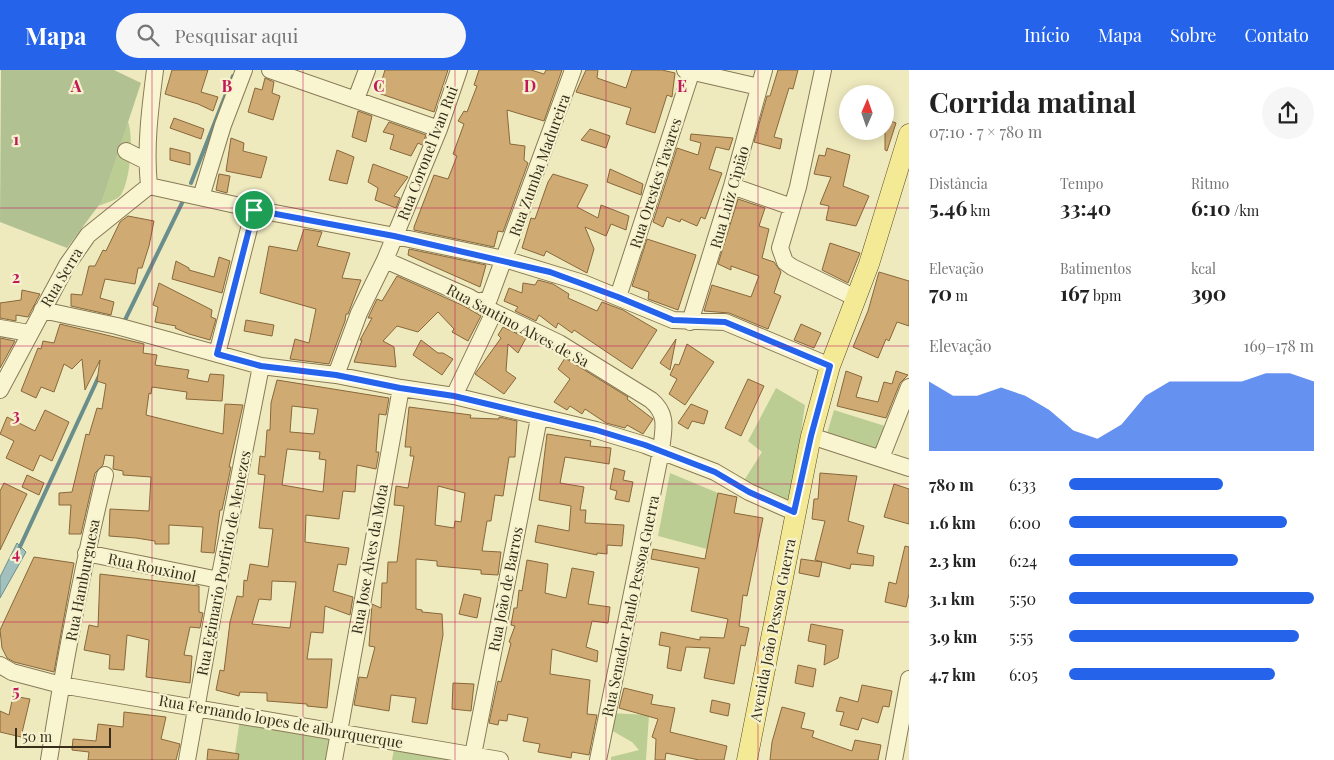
<!DOCTYPE html>
<html lang="pt">
<head>
<meta charset="utf-8">
<style>
	body { margin:0; font-family:"Playfair Display",serif; background:#f6f6f6; color:#222; height:100vh; display:flex; flex-direction:column; font-size:19px; white-space:nowrap }
	* { box-sizing:border-box; margin:0 }
	p { font-size:16px; color:#767676 }
	.icon { flex:none; width:28px; height:28px; fill:none; stroke:currentColor; stroke-width:2; stroke-linecap:round; stroke-linejoin:round }
	.map { position:relative; flex:1; overflow:hidden }
	.side { display:flex; flex-direction:column; background:#fff; width:425px }
	.side>* { flex:none }
	.needle { width:32px; rotate:2deg }
	.fabs { position:absolute; left:839px; top:15px; display:grid; gap:10px }
	.fabs a { display:grid; place-items:center; width:55px; height:55px; border-radius:50%; background:#fff; box-shadow:0 2px 12px #0003; font-size:25px }
	.scale { position:absolute; left:15px; bottom:12px; width:96px; box-sizing:border-box; padding-left:5px; border:2px solid #372e1b; border-top:0; font-size:14px; line-height:18px; white-space:nowrap; color:#372e1b; -webkit-text-stroke:4px #f6f2ce; paint-order:stroke }
	.pin { position:absolute; display:grid; place-items:center; width:42px; height:42px; color:#fff; margin:-21px; border:2px solid #fff; border-radius:50%; box-shadow:0 1px 5px #0007 }
	.round { display:grid; place-items:center; flex:none; width:52px; height:52px; border-radius:26px; background:#f6f6f6 }
	.overview { display:flex; align-items:center; justify-content:space-between; height:85px; padding:0 20px }
	h1 { font-size:28px; font-weight:700; line-height:38px }
	.figures { display:grid; grid-template-columns:repeat(3,1fr); gap:8px; height:85px; padding:5px 20px }
	.figures div { display:grid; align-content:center }
	.figures b { font-size:21px; font-weight:700 }
	.figures small { font-size:14px; font-weight:400 }
	.figures p { font-size:14px }
	.chart { height:140px; padding:10px 20px }
	.chart p { display:flex; justify-content:space-between }
	.chart svg { width:100%; height:90px; margin-top:5px; fill:#2563eb; opacity:.7 }
	ul { padding:0 20px; list-style:none; font-size:16px }
	li { display:grid; grid-template-columns:80px 60px 1fr; align-items:center; height:38px }
	li i { height:12px; border-radius:6px; background:#2563eb }
	header { display:flex; align-items:center; gap:30px; box-sizing:border-box; height:70px; padding:0 25px; background:#2563eb; color:#fff }
	header strong { font-size:24px }
	nav { display:flex; gap:28px; margin-inline-start:auto; font-size:18px }
	.search { width:350px; height:45px; background:#f6f6f6; display:flex; align-items:center; gap:12px; box-sizing:border-box; padding:0 18px; border-radius:28px; color:#767676; font-size:19px }
	main { display:flex; flex:1; min-height:0 }
	.map>svg:first-child { display:block }
</style>
</head>
<body>
<header>
<strong>Mapa</strong>
<div class="search"><svg class="icon" aria-label="search" viewBox="0 0 24 24"><circle cx="10" cy="10" r="6"/><path d="M15 15l6 6"/></svg>Pesquisar aqui</div>
<nav><a>Início</a><a>Mapa</a><a>Sobre</a><a>Contato</a></nav>
</header>
<main>
<div class="map">
<svg width="909" height="690" viewBox="0 0 909 690">
	<rect width="100%" height="100%" fill="#efeabe"/>
	<path fill="#bbcd92" d="M128,52C134,66 130,114 120,126C115,131 105,133 98,136L102,131Z
		M776,318L805,335L790,436L740,417L762,382L748,371Z
		M834,340L888,357L879,384L826,367Z
		M670,403L718,423L707,479L658,466Z
		M610,643L649,645L646,690H611V687L639,680L632,672L609,659Z
		M240,649L332,664L329,690H234Z
		M394,679L454,690H392Z"/>
	<path fill="#b2c192" d="M1,0H114L141,13L102,131L67,178L0,152Z"/>
	<path fill="#a2c0bd" stroke="#698e8c" d="M17,473L26,482L0,528V507Z"/>
	<g fill="none" stroke-linecap="round" stroke-linejoin="round">
		<path stroke="#698e8c" stroke-width="4" d="M191,113L233,6
			M124,252L182,133
			M19,479L99,306"/>
	</g>
	<path fill="#cfaa72" stroke="#88683b" fill-rule="evenodd" d="M172,0H208L201,22L218,27L213,41L198,34L165,24Z
		M385,0H448L434,42L378,23Z
		M479,0H531L544,4L546,0H562L544,51L507,40L510,74L525,76L524,90L528,93L503,162L498,161L494,177L414,160V157L434,105L448,109L457,86L453,84L464,54L458,51L464,41L467,42L477,16L474,15Z
		M586,0H598L597,8L626,18L632,0H662L675,3L672,27L667,25L655,63L626,54L631,38L576,22Z
		M778,0H798L793,19L789,18L774,67L782,69L780,79L754,72L767,26H770Z
		M265,8L274,12L272,23L280,26L273,50L248,42L255,18L262,20Z
		M358,41L372,46L366,72L352,67Z
		M174,48L204,59L201,69L170,58Z
		M885,49L896,53L887,81L885,80Z
		M389,52L426,65L422,75L418,73L411,86L390,79L394,65L383,62Z
		M590,59L610,66L606,78L581,70Z
		M691,64L733,68L729,80L716,77L709,99L722,103L705,149L701,147L697,156L681,149L680,152L667,147L663,157L653,152L677,78L698,85L701,73L690,70Z
		M231,68L244,73L243,81L267,87L261,108L226,101Z
		M170,78L190,83V95L170,90Z
		M827,78L850,85L843,116L869,126L856,156L826,150L829,136L820,134L831,107L814,104L819,85L825,86Z
		M337,80L354,87L347,114L329,110Z
		M373,94L408,107L394,126L400,128L396,138L375,130L378,118L368,112Z
		M610,99L643,114L641,125L607,112Z
		M219,104L230,106L227,123L216,120Z
		M553,104L588,115L577,137L598,148L601,135L629,146L626,160L611,154L606,166L585,157L594,179L587,203L546,181L544,186L522,178L531,148L535,149L548,112Z
		M738,129L765,138L759,156L769,159L762,188L774,192L781,202L774,223L781,226L768,259L729,243L704,241L712,215L751,227L759,206L731,196V200L718,194Z
		M128,146L154,151L149,176L142,198H138L135,214L105,209L100,228L114,232L111,245L71,236V224L82,225L89,196H95L103,180L106,181L120,152Z
		M304,159L322,162L317,176L350,183L342,208L361,210L348,244H346L345,251L329,294L290,289L295,269L309,273L316,239L260,223L269,176L297,181Z
		M647,169L696,185L678,240L648,229L649,222L632,216Z
		M830,173L860,183L848,213L822,200Z
		M409,179L486,195L480,217L408,185Z
		M219,187L230,191L222,223L172,209L176,191L189,198V200L214,207Z
		M879,202L909,211V256L897,252L889,271L886,269L878,288L853,277L868,241Z
		M397,206L464,236L481,246L468,271L452,262L454,259L438,242L418,262L397,256L383,271L394,277L396,297L354,292L362,270H360L372,248H368L377,229L382,231Z
		M538,210L553,214L569,224L568,228L597,241L602,232L623,240L657,260L632,299L574,260L572,263L558,253L556,258L539,245L536,251L515,241L518,237L504,231L509,218L522,223L523,213L535,215Z
		M159,213L212,240L211,247L216,249L210,270L189,264L175,258L176,256L155,252L158,237L153,235Z
		M22,220L40,224L28,247L16,245V251L0,248V233L21,230Z
		M246,250L274,255L272,266L244,261Z
		M60,254L144,274L143,283L157,285L155,295L189,300L187,308L208,312L210,304L224,305L222,331L186,329L187,322L152,317L151,324L149,323L146,345L223,364L225,334L243,335L229,397H231L222,440H220L214,483L201,482L203,457L169,455V474H155V471L136,468L109,466L110,439L149,441L151,407L123,405V401L113,399L114,386L105,385L103,395L95,403L81,464H69L71,435H59V423L72,422L86,364L89,365L97,338L102,339L106,314L97,311L100,290L85,320L82,289L72,299L64,294L54,322L41,317L36,328L21,321L38,278L41,279L43,271L54,273Z
		M801,254L821,263L814,278L794,270Z
		M503,257L526,268L518,283L508,274L506,301L516,308L504,324L475,304L501,268L498,265Z
		M0,268L15,271L0,298Z
		M676,269L670,300L660,293Z
		M421,270L438,283H443L453,289L442,305L413,285Z
		M687,274L714,292L685,335L669,324L677,309L670,305L675,294L679,295Z
		M565,288L628,327L627,329L653,349L643,364L627,355L625,358L606,353L585,339L582,344L570,336L567,340L554,332L570,309L558,299Z
		M846,301L862,307L856,327L878,332L884,312L892,314L896,301L908,305L900,313L886,348L837,336Z
		M748,309L764,316L741,366L725,358Z
		M277,310L389,328L386,345L379,344L376,382H379L376,399L357,395L355,422L343,421L339,449L306,445L305,472L349,478L346,495L338,494L333,521L353,527L350,545L325,536L323,563L311,562L307,589H332L327,638L307,636V634L267,631V623L240,622L239,626L216,620L220,600L224,601L230,552L237,526L243,527L244,510L247,511L250,494L268,497L273,459L259,458L265,405L258,404L260,386L265,387L267,360H270L271,333ZM292,336L318,339L314,364L290,362ZM287,379L320,382L319,389L326,390L323,422L282,415ZM272,511L296,512L290,558L252,554L259,529L271,530Z
		M691,334L708,341L704,354L692,351L688,359L678,353Z
		M409,337L471,345L470,348L499,349V347L517,351L515,387H509L503,426L495,425L491,451H487L482,481L501,482L498,505L481,504V500L437,496V491L416,489V539L422,540V542L442,544L443,565L427,654L412,652L416,628L391,625L389,641L354,635L359,607L367,608L375,577L369,576L372,534L381,538L382,513H387L388,492H397L404,436L394,435L396,416L408,418L414,386H410L411,377H405ZM438,416L465,423L461,452L455,451L454,458L435,455Z
		M45,340L69,352L52,391L40,385L33,401L6,388L14,371L0,364L7,347L35,361Z
		M547,364L591,371L590,376L611,378L609,394L565,387L560,413L584,417L580,440H586L585,453L624,455L622,476L607,475V484L597,483V485L535,472L538,455L569,461L571,436L539,430Z
		M614,398L625,401L623,410L633,412L629,432L615,429L617,421L610,419Z
		M820,403L857,406L848,451L864,456L857,483L874,486L873,496L851,494L850,499L815,490L825,451L812,449L814,429H818Z
		M27,405L44,413L39,425L22,417Z
		M4,413L27,424L0,480V421Z
		M894,414L909,419V454L884,447Z
		M718,423L737,427L734,443L763,448L747,526L743,525L739,556L749,558L745,576L741,575L734,614L704,608L710,578L686,577L681,601L667,598L670,577L659,575L661,562L700,570V567L724,568L728,549L691,541L699,498L651,489L653,479L705,489Z
		M905,476L909,477V524L906,537L885,532L889,512L896,514Z
		M34,487L74,493L54,602L14,592L7,588L2,578L0,560Z
		M801,489L822,492L819,507L799,503Z
		M527,490L548,494L545,523L566,528L572,498L594,502L588,534L610,537L608,553L592,551L586,577L598,581L597,592L552,579L550,604L590,610L587,644L597,645L589,685L572,682L571,688L538,682L540,674L523,671L528,648L508,644L507,651L499,650L498,655L489,653L498,611L501,612L511,573L509,572L515,556L511,555L514,538H517L519,520L522,521Z
		M100,504L199,516V542L203,543L200,558L190,557L184,585L192,586L190,613L146,607L149,570L127,565L124,600L109,599L110,585L84,580L89,555L98,557Z
		M464,524L481,528L477,548L459,544Z
		M811,554L843,560L838,588L824,595L826,575L808,571Z
		M798,595L816,599L813,617L795,613Z
		M453,613L474,614L471,641L452,639Z
		M862,615L892,621L889,637L883,636L878,653L862,648L858,660L840,655L844,642L836,641L840,627L858,632Z
		M624,618L653,625L651,634L675,638L670,662L727,676L724,690H699L666,683L665,690H655L656,669L652,667L658,649L619,638Z
		M13,626L30,629L21,667L0,662V641L9,645Z
		M712,630L730,634L728,646L710,642Z
		M782,637L805,643L801,658L814,661L812,667L852,681L855,670L881,675L878,690H770L772,672Z
		M124,642L166,647L161,669L180,674L176,690H88L89,682L72,680L73,669L96,671L98,654L123,657Z
		M208,679L239,684L238,690H207Z"/>
	<g fill="none" stroke-linecap="round" stroke-linejoin="round">
		<g stroke="#887a56" stroke-width="18">
			<path id="minor" d="M270,0L439,59
				M685,0L759,17
				M823,0L798,117L780,178L785,192L792,197L856,228
				M356,29L367,0
				M126,81L146,91
				M149,116L254,139L395,166L504,189L583,213L673,250L725,252L830,296
				M149,116C145,77 150,39 155,0
				M732,116L792,137
				M201,127L223,55L244,0
				M385,190L469,227L494,242L559,273L651,330C669,345 663,360 661,381L598,690
				M618,227L692,0
				M478,232L489,229L573,0
				M42,240L117,256L261,296L336,305L401,318L454,326L596,360L645,375L715,402L749,422L794,442
				M690,252L732,116L764,0
				M0,258L29,263
				M217,284L254,139
				M336,305L359,243L385,190L439,59L459,0
				M0,320L67,195L88,165L149,116
				M454,326L494,242
				M811,366L909,398
				M881,388L909,317
				M86,483L219,510
				M0,595L12,602L61,615L500,690
				M49,690C64,594 82,499 105,405
				M187,690L219,510L261,296
				M334,690L401,318
				M472,690L539,348
				M894,690L909,609"/>
		</g>
		<g stroke="#55472b" stroke-width="21">
			<path id="major" d="M747,690L811,366L830,296L869,194L909,64"/>
		</g>
		<use href="#minor" stroke="#faf5d1" stroke-width="16"/>
		<use href="#major" stroke="#f4e994" stroke-width="20"/>
	</g>
	<g fill="none" stroke-linecap="round" stroke-linejoin="round">
		<g stroke="#fff" stroke-width="10">
			<path id="route" d="M254,140L394,166L550,202L618,227L673,250L725,252L830,296L811,366L794,442L749,422L715,402L645,375L596,360L454,326L400,318L336,305L261,296L217,284Z"/>
		</g>
		<use href="#route" stroke="#2563eb" stroke-width="6"/>
	</g>
	<path fill="none" stroke="#c2185b" stroke-width="1" stroke-opacity="0.55" d="M152,0V690M303,0V690M455,0V690M606,0V690M758,0V690M0,138H909M0,276H909M0,414H909M0,552H909"/>
	<g text-anchor="middle" dominant-baseline="central" stroke-width="4.5" stroke-linejoin="round" paint-order="stroke">
		<g font-size="15" fill="#372e1b" stroke="#f6f2ce">
			<text transform="translate(427 83) rotate(-69)">Rua Coronel Ivan Rui</text>
			<text transform="translate(539 95) rotate(-70)">Rua Zumba Madureira</text>
			<text transform="translate(655 113) rotate(-72)">Rua Orestes Tavares</text>
			<text transform="translate(729 127) rotate(-74)">Rua Luiz Cipião</text>
			<text transform="translate(61 207) rotate(-59)">Rua Serra</text>
			<text transform="translate(518 255) rotate(28)">Rua Santino Alves de Sa</text>
			<text transform="translate(369 489) rotate(-80)">Rua Jose Alves da Mota</text>
			<text transform="translate(223 493) rotate(-79)">Rua Egimario Porfirio de Menezes</text>
			<text transform="translate(152 497) rotate(12)">Rua Rouxinol</text>
			<text transform="translate(82 510) rotate(-79)">Rua Hamburguesa</text>
			<text transform="translate(505 519) rotate(-79)">Rua João de Barros</text>
			<text transform="translate(630 536) rotate(-78)">Rua Senador Paulo Pessoa Guerra</text>
			<text transform="translate(772 560) rotate(-79)">Avenida João Pessoa Guerra</text>
			<text transform="translate(281 651) rotate(10)">Rua Fernando lopes de alburquerque</text>
		</g>
	</g>
	<g font-size="16" text-anchor="middle" font-weight="bold" fill="#c2185b" stroke="#f6f2ce" stroke-width="4.5" stroke-linejoin="round" paint-order="stroke">
		<text x="76" y="22">A</text>
		<text x="227" y="22">B</text>
		<text x="379" y="22">C</text>
		<text x="530" y="22">D</text>
		<text x="682" y="22">E</text>
		<text x="16" y="75">1</text>
		<text x="16" y="213">2</text>
		<text x="16" y="351">3</text>
		<text x="16" y="489">4</text>
		<text x="16" y="627">5</text>
	</g>
</svg>
<div class="fabs">
<a><svg class="needle" viewBox="-14 -14 28 28"><path d="M0-13l5 13h-10z" fill="#e53935"/><path d="M0 13l5-13h-10z" fill="#767676"/></svg></a>
</div>
<div class="scale">50 m</div>
<div class="pin" style="left:254px;top:140px;background:#1e9e55"><svg class="icon" aria-label="arrive" viewBox="0 0 24 24"><path d="M6 21V4h12l-3 4 3 4H6"/></svg></div>
</div>
<section class="side">
<div class="overview"><div><h1>Corrida matinal</h1><p>07:10 · 7 × 780 m</p></div><a class="round"><svg class="icon" aria-label="share" viewBox="0 0 24 24"><path d="M12 15V3M7 8l5-5 5 5M5 13v7h14v-7"/></svg></a></div>
<div class="figures">
<div><p>Distância</p><b>5.46<small> km</small></b></div>
<div><p>Tempo</p><b>33:40</b></div>
<div><p>Ritmo</p><b>6:10<small> /km</small></b></div>
</div>
<div class="figures">
<div><p>Elevação</p><b>70<small> m</small></b></div>
<div><p>Batimentos</p><b>167<small> bpm</small></b></div>
<div><p>kcal</p><b>390</b></div>
</div>
<div class="chart"><p><span>Elevação</span>169–178 m</p>
<svg viewBox="0 0 160 44" preserveAspectRatio="none"><path d="M0 44V10L10 17L20 17L30 13L40 17L50 24L60 34L70 38L80 31L90 17L100 10L110 10L120 10L130 10L140 6L150 6L160 10V44z"/></svg>
</div>
<ul>
<li><b>780 m</b>6:33<i style="width:63%"></i></li>
<li><b>1.6 km</b>6:00<i style="width:89%"></i></li>
<li><b>2.3 km</b>6:24<i style="width:69%"></i></li>
<li><b>3.1 km</b>5:50<i style="width:100%"></i></li>
<li><b>3.9 km</b>5:55<i style="width:94%"></i></li>
<li><b>4.7 km</b>6:05<i style="width:84%"></i></li>
</ul>
</section>
</main>
</body>
</html>
